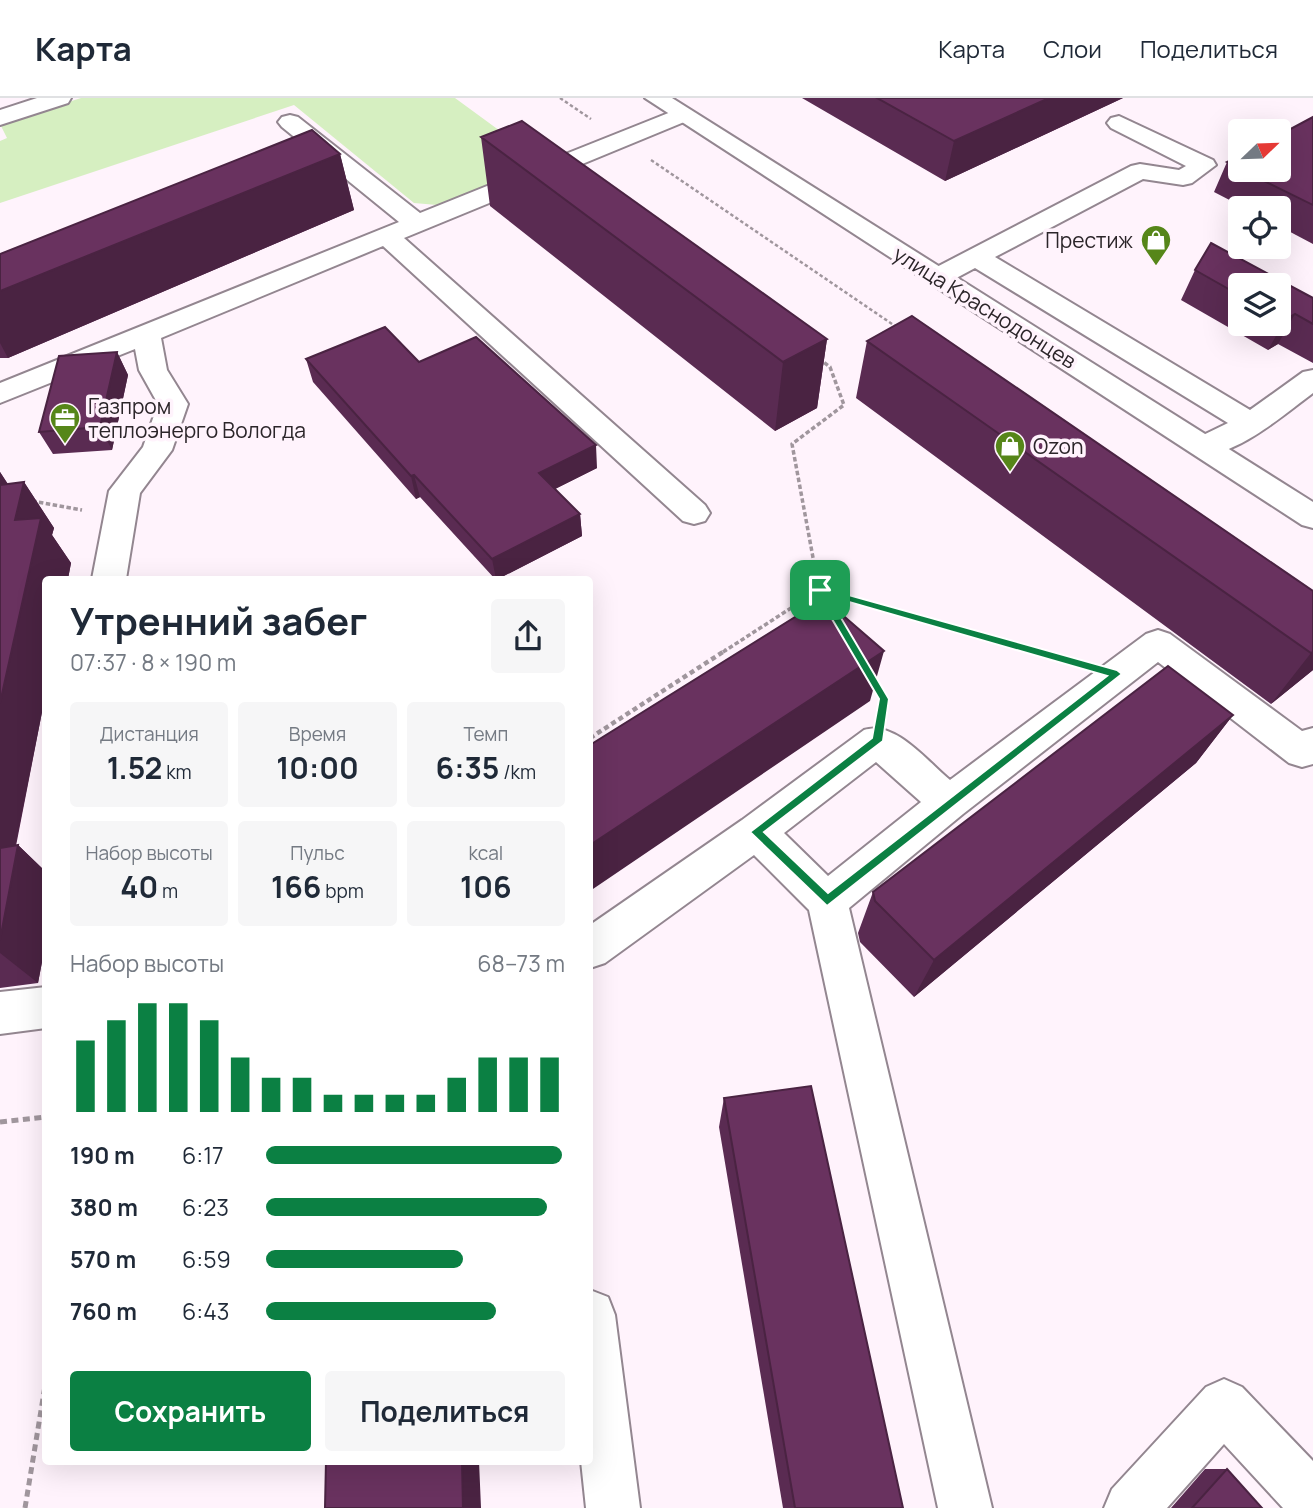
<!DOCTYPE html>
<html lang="ru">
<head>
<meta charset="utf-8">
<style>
	body { margin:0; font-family:Manrope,sans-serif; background:#f6f6f7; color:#1f2937; height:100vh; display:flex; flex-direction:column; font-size:26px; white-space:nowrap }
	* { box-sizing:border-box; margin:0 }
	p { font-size:23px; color:#747a83 }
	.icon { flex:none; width:38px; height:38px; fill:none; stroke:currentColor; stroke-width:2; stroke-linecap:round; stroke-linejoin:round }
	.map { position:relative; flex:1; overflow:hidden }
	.drawer { position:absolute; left:42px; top:478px; width:551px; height:889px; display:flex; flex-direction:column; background:#fff; border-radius:7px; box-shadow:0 7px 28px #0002 }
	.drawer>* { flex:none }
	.needle { width:46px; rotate:67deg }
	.tools { position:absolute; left:1228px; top:21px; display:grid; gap:14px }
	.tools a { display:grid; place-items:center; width:63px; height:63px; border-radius:7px; background:#fff; box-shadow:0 7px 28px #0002; font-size:35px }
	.pin { position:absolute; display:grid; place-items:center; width:60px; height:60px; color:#fff; margin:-30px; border-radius:14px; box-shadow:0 4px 10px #0006 }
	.round { display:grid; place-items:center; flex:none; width:74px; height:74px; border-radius:7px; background:#f6f6f7 }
	.head { display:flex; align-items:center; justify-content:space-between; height:119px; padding:0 28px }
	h1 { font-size:38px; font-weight:700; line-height:52px }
	.stats { display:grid; grid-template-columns:repeat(3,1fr); gap:10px; height:119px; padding:7px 28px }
	.stats div { display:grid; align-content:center; border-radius:7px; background:#f6f6f7; text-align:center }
	.stats b { font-size:30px; font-weight:700 }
	.stats small { font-size:19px; font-weight:400 }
	.stats p { font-size:19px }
	.chart { height:196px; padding:14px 28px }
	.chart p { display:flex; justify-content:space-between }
	.chart svg { width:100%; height:126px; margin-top:7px; stroke:#0b8043; stroke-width:6 }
	.action { display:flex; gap:14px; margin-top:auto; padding:14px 28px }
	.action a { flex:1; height:80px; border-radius:7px; background:#0b8043; color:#fff; font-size:28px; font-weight:700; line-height:80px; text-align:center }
	.action a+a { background:#f6f6f7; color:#1f2937 }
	ul { padding:0 28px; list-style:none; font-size:23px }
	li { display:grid; grid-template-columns:112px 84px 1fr; align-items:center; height:52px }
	li i { height:18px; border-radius:9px; background:#0b8043 }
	header { display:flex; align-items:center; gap:42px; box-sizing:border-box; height:98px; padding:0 35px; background:#fff; border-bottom:2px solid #e0e1e3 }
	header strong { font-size:33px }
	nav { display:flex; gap:38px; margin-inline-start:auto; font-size:24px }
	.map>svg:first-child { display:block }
</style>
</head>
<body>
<header>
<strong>Карта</strong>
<nav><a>Карта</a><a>Слои</a><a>Поделиться</a></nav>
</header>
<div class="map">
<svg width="1313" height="1410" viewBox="0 0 1313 1410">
	<rect width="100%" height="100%" fill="#fff3fc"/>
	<path fill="#d6efc1" d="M81,0H455L544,65L437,107L414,105L294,7L0,105V43L7,40L0,26Z"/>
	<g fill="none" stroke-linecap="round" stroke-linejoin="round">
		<g stroke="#938690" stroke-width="4">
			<path id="minor" d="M37,0H71L68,5L0,27V12Z
				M681,10L689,12L693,17L689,22L575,69L595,86L592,91H574L545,68L548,63Z
				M290,17L298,19L420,115L527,72H545L548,77L545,82L404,140L705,407L710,415L705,423L694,426L683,423L383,148L161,240L167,272L188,306L172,352L140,395L126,481H92L109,393L143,349L158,306L139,272L135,251L0,305V285L399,124L282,29L278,24L282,19Z
				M1119,18L1213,62L1216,67L1192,85L1183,87L1143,81L995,159L1250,312L1303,274L1313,272V295C1286,315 1229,365 1195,355L1191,348L1195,341L1228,325L975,170L947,185H929L925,179L929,173L1131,68L1140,66L1179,72L1186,68L1111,30L1107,25L1111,20Z
				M1158,532L1170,536L1302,633L1313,630V666L1302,669L1289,665L1158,564L963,716L849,810L992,1410H938L809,812L754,757L605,865L590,870V827L742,722L864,632C895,622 927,663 950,682L1146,536ZM876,664L921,704L828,778L784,735Z
				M46,889V930L0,936V894Z
				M590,1192L608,1199L615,1217L640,1410H586L581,1363H590Z
				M1224,1281L1242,1289L1313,1363V1410H1283L1224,1346L1167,1410H1104L1112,1391L1206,1289Z"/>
		</g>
		<g stroke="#938690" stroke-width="4">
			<path id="major" d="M645,0H672L1313,404V430L1302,427Z"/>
		</g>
		<path stroke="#a0969d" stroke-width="2.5" stroke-dasharray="3.5 2.5" stroke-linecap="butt" d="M560,0L591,21
			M651,62L898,230"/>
		<path stroke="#a0969d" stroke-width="3.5" stroke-dasharray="4.5 2.5" stroke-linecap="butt" d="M32,403L82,412
			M819,492L1035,554
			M723,554L819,492L792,346L844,307L830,269L821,262"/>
		<path stroke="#a0969d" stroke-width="4.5" stroke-dasharray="5 3.5" stroke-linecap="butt" d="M1029,552L1071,564
			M872,580L884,601L883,610
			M590,640L726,552"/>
		<path stroke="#a0969d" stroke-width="5" stroke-dasharray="7 4.5" stroke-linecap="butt" d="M0,1024L46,1019
			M25,1410L46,1282"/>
		<use href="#minor" fill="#fff" fill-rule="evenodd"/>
		<use href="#major" fill="#fff" fill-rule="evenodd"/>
	</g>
	<path fill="#5a2b52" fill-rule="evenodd" d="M802,0H1123L945,83Z
		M1313,19V146L1279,128V110H1245L1214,94L1227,64Z
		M481,39L827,241L817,310L775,333L490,108Z
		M340,56L354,112L8,260H0V156Z
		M1211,145L1313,200V265L1278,246L1268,252L1181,202L1195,172ZM1241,187H1279V226H1241Z
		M867,243L1313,493V572L1271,606L856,300Z
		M117,254L128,277L112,352L53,356L39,334Z
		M306,261L419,264L597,370L555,391L580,416L582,438L498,481H495L420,399L416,401L313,284Z
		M0,374L8,386L24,384L54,430L52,437L71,465L16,748L18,747L46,774V843L38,885L0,890Z
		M1233,617L1196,665L914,899L860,844L858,835L873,794Z
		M724,1000L903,1410H783L719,1029Z
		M1205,1371H1227L1262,1410H1171Z"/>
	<path fill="#4a2342" d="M1049,0H1123L945,83L954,43Z
		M340,56L354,112L8,260L0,245V193Z
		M1295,216L1278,246L1268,252L1285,222Z
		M827,241L817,310L775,333L783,264Z
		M117,254L128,277L112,352L100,329Z
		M596,347L597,370L541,398L539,375Z
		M0,374L19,404L24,384L54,430L52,437L71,465L68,481H46V594L7,790L0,783Z
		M414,377L420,399L416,401L411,378Z
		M580,416L582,438L498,481H496L492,461Z
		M884,553L870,603L590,793V747Z
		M1313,554V572L1271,606L1311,555Z
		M1233,617L1196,665L914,899L934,862Z
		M18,747L46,774V843L38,885L0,855V842Z
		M462,1363H479L481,1410H463Z"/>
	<path fill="#69325f" stroke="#4a2342" stroke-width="2" d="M877,0H1049L954,43Z
		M1313,19V107L1242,72H1279V37Z
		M522,23L827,241L783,264L481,39Z
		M312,32L340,56L0,193V156Z
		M1241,57V71L1227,64Z
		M1211,145L1313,200V226L1295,216L1285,222L1279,219V187H1241V198L1195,172Z
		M912,218L1313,493V554L1311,555L867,243Z
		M385,229L419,264L476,239L596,347L539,375L580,416L492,461L414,377L411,378L306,261Z
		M117,254L100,329L39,334L59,258Z
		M24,384L15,422L41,420L0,605V387Z
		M824,501L884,553L590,747V647Z
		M1168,568L1233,617L934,862L875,803L873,794Z
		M18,747L0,842V750Z
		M811,988L903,1410H795L724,1000Z
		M326,1363H462L463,1410H325Z
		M1227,1371L1262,1410H1192Z"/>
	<path fill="#0b8043" stroke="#fff" stroke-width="2" fill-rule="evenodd" d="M820,489L1117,572L1122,576L827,808L750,734L872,640L879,601L815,492ZM828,498L1107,578L828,795L764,734L883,643L889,601Z"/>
	<defs>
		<g id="shop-pin" transform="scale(1.575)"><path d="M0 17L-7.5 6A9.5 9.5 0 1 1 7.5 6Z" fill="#568619" stroke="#fff3fc"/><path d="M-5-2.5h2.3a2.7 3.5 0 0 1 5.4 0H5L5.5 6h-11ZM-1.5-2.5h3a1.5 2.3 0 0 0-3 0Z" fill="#fff"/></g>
		<g id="office-pin" transform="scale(1.575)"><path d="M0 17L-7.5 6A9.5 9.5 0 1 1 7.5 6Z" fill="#568619" stroke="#fff3fc"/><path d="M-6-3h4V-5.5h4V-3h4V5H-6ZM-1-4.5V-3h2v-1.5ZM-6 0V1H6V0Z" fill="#fff"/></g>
	</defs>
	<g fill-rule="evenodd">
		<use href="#shop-pin" x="1156" y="142"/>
		<use href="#office-pin" x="65" y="320"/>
		<use href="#shop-pin" x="1010" y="348"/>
	</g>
	<g text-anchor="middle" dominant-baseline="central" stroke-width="7" stroke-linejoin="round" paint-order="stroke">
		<g font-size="21" fill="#2b2529" stroke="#fff3fc" text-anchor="start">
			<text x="1133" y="142" text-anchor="end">Престиж</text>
			<text x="88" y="308">Газпром<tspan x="88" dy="24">теплоэнерго Вологда</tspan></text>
			<text x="1033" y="348">Ozon</text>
		</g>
		<g font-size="21" fill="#2b2529" stroke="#fff3fc">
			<text transform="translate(985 209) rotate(32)">улица Краснодонцев</text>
		</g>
	</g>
</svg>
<div class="tools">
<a><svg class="needle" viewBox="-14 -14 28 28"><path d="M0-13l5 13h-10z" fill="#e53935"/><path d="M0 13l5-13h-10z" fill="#747a83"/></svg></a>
<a><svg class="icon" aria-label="locate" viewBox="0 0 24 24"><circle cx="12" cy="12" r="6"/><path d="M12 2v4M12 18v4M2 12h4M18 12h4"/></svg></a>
<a><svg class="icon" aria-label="layers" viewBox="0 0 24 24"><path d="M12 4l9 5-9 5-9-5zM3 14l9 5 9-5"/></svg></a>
</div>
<div class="pin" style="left:820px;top:492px;background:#1e9e55"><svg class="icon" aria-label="arrive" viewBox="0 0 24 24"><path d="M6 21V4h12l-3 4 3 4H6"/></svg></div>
<section class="drawer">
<div class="head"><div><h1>Утренний забег</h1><p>07:37 · 8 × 190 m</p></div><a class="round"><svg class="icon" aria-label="share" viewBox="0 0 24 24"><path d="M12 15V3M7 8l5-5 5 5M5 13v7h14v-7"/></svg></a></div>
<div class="stats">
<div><p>Дистанция</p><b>1.52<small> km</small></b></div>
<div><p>Время</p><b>10:00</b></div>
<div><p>Темп</p><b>6:35<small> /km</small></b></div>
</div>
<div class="stats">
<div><p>Набор высоты</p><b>40<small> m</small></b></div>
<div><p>Пульс</p><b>166<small> bpm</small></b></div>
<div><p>kcal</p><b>106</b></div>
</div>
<div class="chart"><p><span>Набор высоты</span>68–73 m</p>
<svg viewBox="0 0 160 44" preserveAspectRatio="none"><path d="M5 44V19M15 44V12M25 44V6M35 44V6M45 44V12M55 44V25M65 44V32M75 44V32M85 44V38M95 44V38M105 44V38M115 44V38M125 44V32M135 44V25M145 44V25M155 44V25"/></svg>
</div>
<ul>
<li><b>190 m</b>6:17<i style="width:99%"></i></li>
<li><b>380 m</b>6:23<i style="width:94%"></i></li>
<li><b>570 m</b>6:59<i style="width:66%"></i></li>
<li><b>760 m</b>6:43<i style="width:77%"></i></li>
</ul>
<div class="action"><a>Сохранить</a><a>Поделиться</a></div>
</section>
</div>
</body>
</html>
